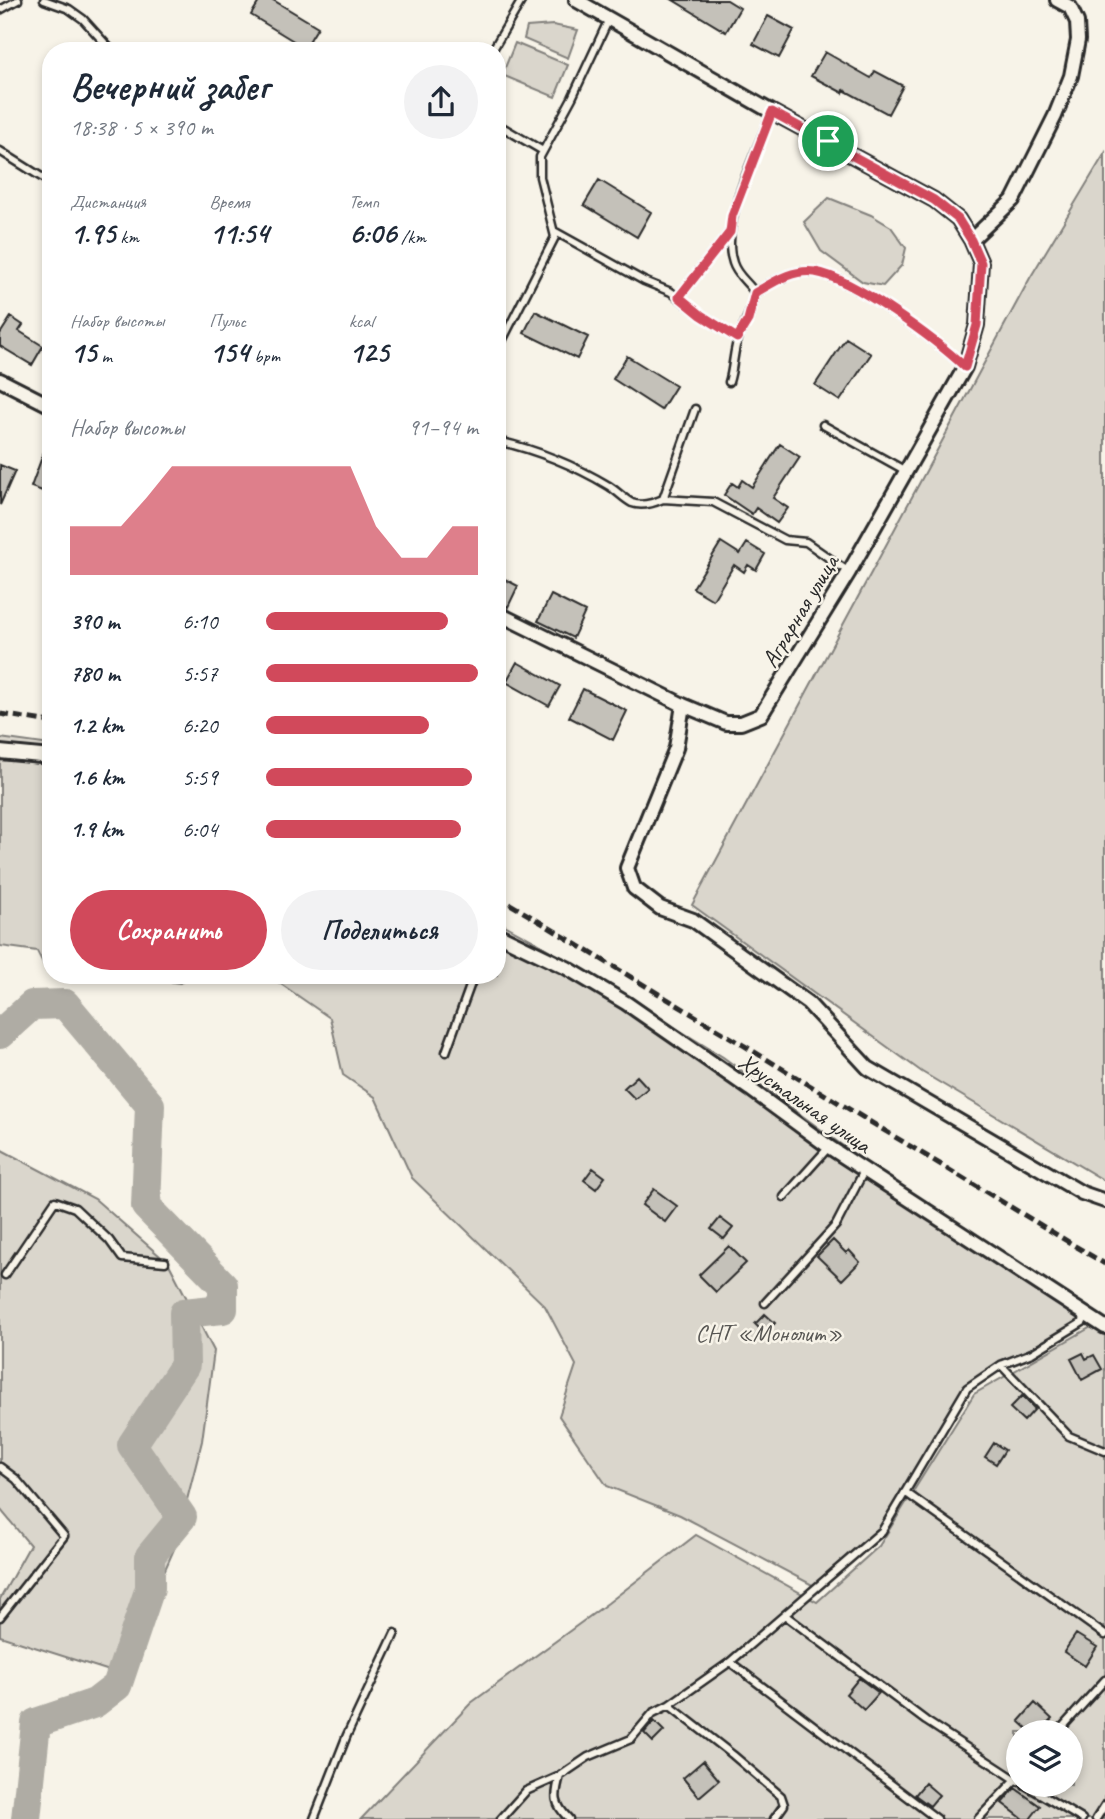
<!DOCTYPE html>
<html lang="ru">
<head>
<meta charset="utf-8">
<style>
	body { margin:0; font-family:Caveat,sans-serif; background:#f2f2f3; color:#1f2937; height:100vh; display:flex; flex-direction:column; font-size:26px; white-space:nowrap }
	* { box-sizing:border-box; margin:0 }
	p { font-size:23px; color:#747a83 }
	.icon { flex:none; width:38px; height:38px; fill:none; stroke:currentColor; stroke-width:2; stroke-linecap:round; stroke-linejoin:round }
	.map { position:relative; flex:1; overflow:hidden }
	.sheet { position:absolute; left:42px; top:42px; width:464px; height:942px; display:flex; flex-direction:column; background:#fff; border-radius:28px; box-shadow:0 4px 10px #0003 }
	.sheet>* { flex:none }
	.controls { position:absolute; left:1006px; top:1720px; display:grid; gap:14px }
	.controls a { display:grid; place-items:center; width:77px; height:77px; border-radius:50%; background:#fff; box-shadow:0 4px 10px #0003; font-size:35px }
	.pin { position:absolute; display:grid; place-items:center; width:60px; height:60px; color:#fff; margin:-30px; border:4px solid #fff; border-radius:50%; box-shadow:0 2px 7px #0007 }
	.round { display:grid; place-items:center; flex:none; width:74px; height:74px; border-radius:37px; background:#f2f2f3 }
	.summary { display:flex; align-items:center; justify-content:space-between; height:119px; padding:0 28px }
	h1 { font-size:38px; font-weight:700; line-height:52px }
	.metrics { display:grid; grid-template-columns:repeat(3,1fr); gap:10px; height:119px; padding:7px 28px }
	.metrics div { display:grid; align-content:center }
	.metrics b { font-size:30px; font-weight:700 }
	.metrics small { font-size:19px; font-weight:400 }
	.metrics p { font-size:19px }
	.chart { height:196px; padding:14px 28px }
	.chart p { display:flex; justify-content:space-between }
	.chart svg { width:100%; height:126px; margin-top:7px; fill:#d1495b; opacity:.7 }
	.button { display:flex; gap:14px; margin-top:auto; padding:14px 28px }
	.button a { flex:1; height:80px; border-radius:42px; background:#d1495b; color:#fff; font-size:28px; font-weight:700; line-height:80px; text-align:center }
	.button a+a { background:#f2f2f3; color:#1f2937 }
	ul { padding:0 28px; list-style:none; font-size:23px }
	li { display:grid; grid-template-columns:112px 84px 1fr; align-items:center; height:52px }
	li i { height:18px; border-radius:9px; background:#d1495b }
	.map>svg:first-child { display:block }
</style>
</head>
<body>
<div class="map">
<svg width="1105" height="1819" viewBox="0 0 1105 1819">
	<rect width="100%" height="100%" fill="#f7f3e8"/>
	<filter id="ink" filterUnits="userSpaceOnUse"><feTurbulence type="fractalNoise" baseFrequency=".0143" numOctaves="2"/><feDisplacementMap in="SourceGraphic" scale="14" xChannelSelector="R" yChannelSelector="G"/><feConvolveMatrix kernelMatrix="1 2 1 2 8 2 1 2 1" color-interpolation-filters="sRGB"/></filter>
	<g filter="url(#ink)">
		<path fill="#dad6cc" stroke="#82807c" stroke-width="2" fill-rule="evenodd" d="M553,25L578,30L568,58L524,39L527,27Z
			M515,43L568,65L555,97L502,75Z
			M1105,153V1181L922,1072L692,905L1030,278Z
			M829,198L871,215L891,227L906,248L902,265L883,286L863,282L821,251L804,222Z
			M0,738L51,745V966L44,965L37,951L0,946Z
			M497,921L536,942L723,1057L862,1160L1077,1305L1078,1322L965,1385L880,1527L816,1587L680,1515L607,1486L559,1416L576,1365L545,1306L412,1178L375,1097L343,1075L330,1018L278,982L273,975H497Z
			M121,975H188L180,983Z
			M0,1149L95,1199L169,1264L214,1351L202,1441L175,1547L119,1674L0,1636V1599L30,1545L0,1509Z
			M1093,1326L1105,1333V1819H361L471,1703L608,1603L696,1535L817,1602L879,1546L974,1394ZM1018,1732H1071V1785H1018Z"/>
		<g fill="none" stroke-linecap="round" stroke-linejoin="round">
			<path stroke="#afaca4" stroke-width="30" d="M0,1034L32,1005L65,1004L150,1105L146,1206L223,1285V1309L184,1313L185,1365L132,1445L182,1517L150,1556V1588L117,1686L95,1703L36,1723L26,1819"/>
		</g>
		<path fill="#c4c1b9" stroke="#2b2b2b" stroke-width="2" d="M260,0H273L318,27L305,48L251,15Z
			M673,0H727L740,8L726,32Z
			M768,16L794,30L779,58L753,44Z
			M825,52L871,78L875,71L903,86L888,114L844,90L843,93L811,76Z
			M599,180L651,212L637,237L584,205Z
			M535,311L588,337L577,359L524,333Z
			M11,317L23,325L19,331L43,346L32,365L0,346V334Z
			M846,338L871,354L840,401L815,385Z
			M627,356L676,386L661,410L613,379Z
			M49,438H51V494L31,487Z
			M780,444L800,457L773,498L788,508L777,523L756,508L752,514L724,495L732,483L738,487L742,480L752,487Z
			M0,465L15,471L0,505Z
			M721,542L740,554L747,543L765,554L756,570L748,565L744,572L734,565L713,600L693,588Z
			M497,575L518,586L508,607L497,602Z
			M551,595L585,612L573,638L538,621Z
			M517,662L560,686L549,706L506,682Z
			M583,689L627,711L613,740L569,717Z
			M637,1076L648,1088L635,1099L624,1088Z
			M593,1168L605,1177L596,1189L584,1180Z
			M654,1189L677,1206L665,1222L642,1205Z
			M720,1218L733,1228L724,1239L711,1229Z
			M833,1240L846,1253L849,1250L860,1262L842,1280L817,1256Z
			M729,1246L746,1263L716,1292L699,1275Z
			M765,1314L775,1323L765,1334L755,1324Z
			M1083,1353L1086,1359L1094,1355L1102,1369L1082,1380L1071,1359Z
			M1022,1396L1035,1409L1024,1421L1010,1408Z
			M994,1443L1005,1450L996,1464L985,1457Z
			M1076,1634L1097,1647L1085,1666L1064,1652Z
			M859,1678L879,1693L864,1710L846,1694Z
			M1035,1703L1052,1719L1040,1732H1031L1019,1721Z
			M654,1721L664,1731L653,1742L644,1733Z
			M703,1761L719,1780L699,1797L683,1778Z
			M925,1783L939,1795L930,1806L915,1795Z
			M1015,1788L1040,1806L1030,1819H1023L1002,1803Z"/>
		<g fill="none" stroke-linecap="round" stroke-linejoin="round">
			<g stroke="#2b2b2b" stroke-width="11">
				<path id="lane" d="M44,0L69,9L83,19L112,51
					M0,10L18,0
					M492,51L522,0
					M497,124L543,151
					M0,151L51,183
					M554,231L644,281L671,292L701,315L737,338
					M755,293C773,282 792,269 815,272C853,278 935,340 965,367
					M679,297L729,233
					M502,341L555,237L540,177V157L572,98L609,19
					M729,382C734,367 733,350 739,336C745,321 753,310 755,293C748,282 737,276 733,263C719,223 757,151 772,112
					M823,425L906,471
					M497,441C535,449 576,466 609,486C617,491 624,499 632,503C642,507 654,503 663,499L695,409
					M663,499L713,502L785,540L806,542L849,572
					M446,1052L474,975
					M784,1197L829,1147
					M5,1275L55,1201L75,1208L109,1240L122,1258L165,1262
					M765,1303L836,1225L864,1171
					M1001,1365L1069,1436L1105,1451
					M0,1467L16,1479L64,1536L0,1617
					M905,1492L1105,1635
					M786,1616L926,1721L1018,1781
					M730,1662L937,1819
					M1058,1732L1105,1680
					M560,1776C554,1797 554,1804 569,1819
					M1025,1785L1082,1819
					M314,1819L347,1735L395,1633
					M501,1819L526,1791L560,1776L588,1757L631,1739L653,1713L669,1705
					M774,1819L784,1805L781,1796L733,1755L669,1705L730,1662L882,1531L967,1388L1001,1365L1032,1353L1083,1322L1084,1314
					M978,1819L1018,1777
					M1096,1819L1105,1805"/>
			</g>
			<g stroke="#2b2b2b" stroke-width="18">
				<path id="street" d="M971,240L1013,200L1055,116L1071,76L1078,40L1077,22L1070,7L1057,0
					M0,380L51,406
					M497,613L683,705L726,723H741L761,715L849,572L965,367L977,325L981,263L971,240L958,219L934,200L772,112L576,0
					M683,705L676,748L627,868L634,888L660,908L693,920L808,1003L868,1068L1082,1193L1105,1201
					M0,752L51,757
					M497,934L567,968L626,1003L750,1089L829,1147L1105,1327"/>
			</g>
			<use href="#lane" stroke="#f7f3e8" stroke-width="6"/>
			<use href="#street" stroke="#f7f3e8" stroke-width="12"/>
			<path stroke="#2b2b2b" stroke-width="5" stroke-dasharray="10 5" stroke-linecap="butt" d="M0,714L51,722
				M497,896L1105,1264"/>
		</g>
	</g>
	<g fill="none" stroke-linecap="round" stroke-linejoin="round" filter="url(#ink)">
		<g stroke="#fff" stroke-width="14">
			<path id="route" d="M772,112L934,200L958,219L971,240L981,263L977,325L965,367C936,340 853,278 815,272C792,269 774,282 755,293L748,320L737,338L701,315L679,297L730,232L732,216Z"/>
		</g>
		<use href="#route" stroke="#d1495b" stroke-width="9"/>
	</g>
	<g text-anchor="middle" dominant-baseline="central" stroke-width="5" stroke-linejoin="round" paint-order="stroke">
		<g font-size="24" fill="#2b2b2b" stroke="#f7f3e8">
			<text transform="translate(800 611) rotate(-59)">Аграрная улица</text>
			<text transform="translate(805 1103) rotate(35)">Хрустальная улица</text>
		</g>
		<g font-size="24" fill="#575653" stroke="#f7f3e8">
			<text x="769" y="1333">СНТ «Монолит»</text>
		</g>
	</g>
</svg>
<div class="controls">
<a><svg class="icon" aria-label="layers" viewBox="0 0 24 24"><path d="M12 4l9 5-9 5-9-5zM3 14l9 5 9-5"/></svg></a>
</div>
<div class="pin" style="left:828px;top:141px;background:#1e9e55"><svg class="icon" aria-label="arrive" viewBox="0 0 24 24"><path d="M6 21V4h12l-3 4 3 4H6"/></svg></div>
<section class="sheet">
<div class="summary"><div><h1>Вечерний забег</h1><p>18:38 · 5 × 390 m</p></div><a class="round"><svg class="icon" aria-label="share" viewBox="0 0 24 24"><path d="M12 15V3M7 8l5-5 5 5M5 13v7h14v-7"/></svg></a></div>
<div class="metrics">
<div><p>Дистанция</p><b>1.95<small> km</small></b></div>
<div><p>Время</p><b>11:54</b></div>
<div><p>Темп</p><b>6:06<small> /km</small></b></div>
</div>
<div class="metrics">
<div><p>Набор высоты</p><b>15<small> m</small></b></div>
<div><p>Пульс</p><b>154<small> bpm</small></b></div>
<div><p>kcal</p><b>125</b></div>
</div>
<div class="chart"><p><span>Набор высоты</span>91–94 m</p>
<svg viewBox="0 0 160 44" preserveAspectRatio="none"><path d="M0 44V27L10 27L20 27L30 17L40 6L50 6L60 6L70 6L80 6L90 6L100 6L110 6L120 27L130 38L140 38L150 27L160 27V44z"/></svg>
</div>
<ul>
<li><b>390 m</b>6:10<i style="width:86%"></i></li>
<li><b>780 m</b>5:57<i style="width:100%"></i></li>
<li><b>1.2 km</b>6:20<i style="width:77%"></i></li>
<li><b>1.6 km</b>5:59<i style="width:97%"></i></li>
<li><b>1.9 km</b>6:04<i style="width:92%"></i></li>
</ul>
<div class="button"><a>Сохранить</a><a>Поделиться</a></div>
</section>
</div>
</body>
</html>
